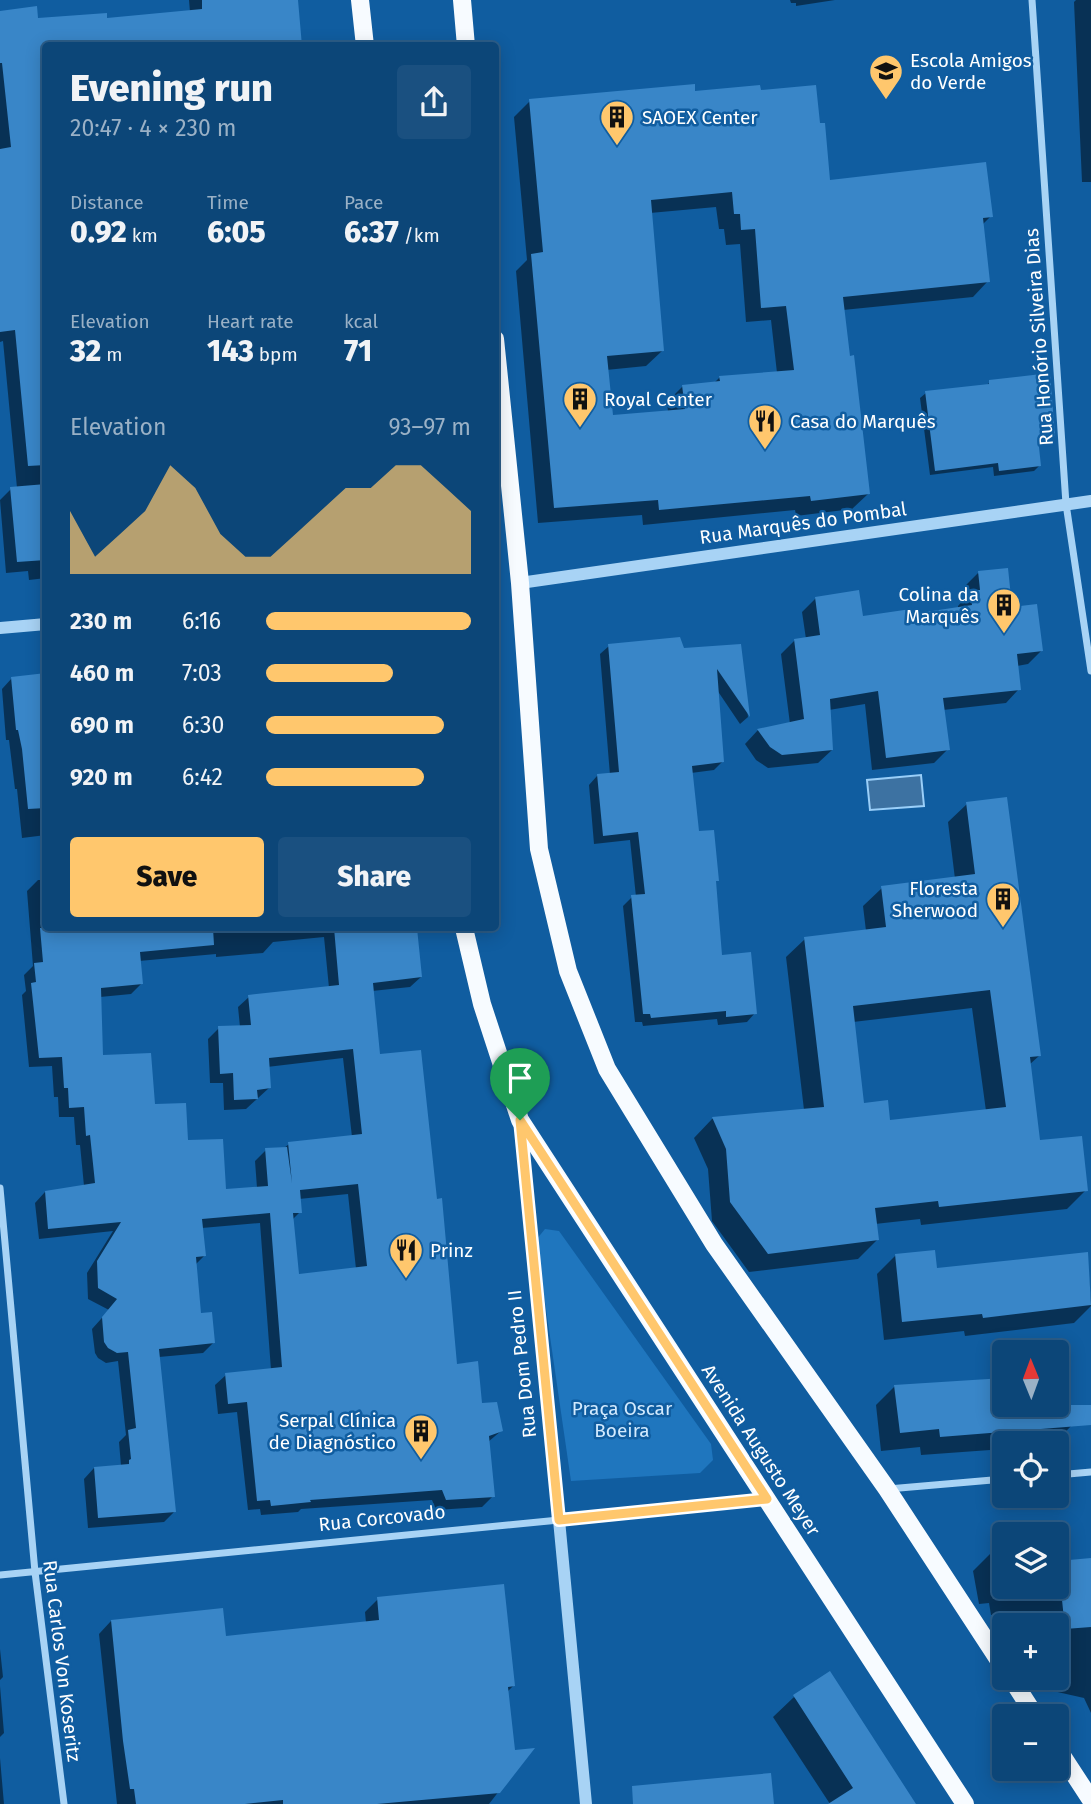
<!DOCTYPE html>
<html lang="en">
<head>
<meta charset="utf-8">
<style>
	body { margin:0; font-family:"Fira Sans",sans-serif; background:#1a5080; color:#f1f3f6; height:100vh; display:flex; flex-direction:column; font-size:26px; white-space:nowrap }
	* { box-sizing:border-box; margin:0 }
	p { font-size:23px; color:#9ab1c6 }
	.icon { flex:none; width:38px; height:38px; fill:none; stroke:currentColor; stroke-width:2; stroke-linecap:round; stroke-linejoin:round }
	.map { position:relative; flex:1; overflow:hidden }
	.drawer { position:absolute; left:42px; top:42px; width:457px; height:889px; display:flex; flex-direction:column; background:#0c4678; border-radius:7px; box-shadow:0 4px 18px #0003,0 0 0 2px #2c5e8a }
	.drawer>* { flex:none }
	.needle { width:46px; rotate:359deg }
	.buttons { position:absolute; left:992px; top:1340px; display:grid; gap:14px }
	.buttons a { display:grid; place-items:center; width:77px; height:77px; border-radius:7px; background:#0c4678; box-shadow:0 4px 18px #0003,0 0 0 2px #2c5e8a; font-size:35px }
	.pin { position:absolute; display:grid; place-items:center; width:60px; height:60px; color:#fff; margin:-72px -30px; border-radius:50% 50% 50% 0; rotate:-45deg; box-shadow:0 0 7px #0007 }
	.pin .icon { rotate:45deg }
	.round { display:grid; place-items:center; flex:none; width:74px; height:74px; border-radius:7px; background:#1a5080 }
	.overview { display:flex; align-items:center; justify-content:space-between; height:119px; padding:0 28px }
	h1 { font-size:38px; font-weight:800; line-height:52px }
	.metrics { display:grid; grid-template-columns:repeat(3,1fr); gap:10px; height:119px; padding:7px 28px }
	.metrics div { display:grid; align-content:center }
	.metrics b { font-size:30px; font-weight:800 }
	.metrics small { font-size:19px; font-weight:400 }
	.metrics p { font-size:19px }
	.chart { height:196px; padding:14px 28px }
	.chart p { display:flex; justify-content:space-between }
	.chart svg { width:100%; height:126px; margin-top:7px; fill:#ffc76d; opacity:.7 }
	.cta { display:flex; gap:14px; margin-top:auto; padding:14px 28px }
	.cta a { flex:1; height:80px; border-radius:7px; background:#ffc76d; color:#111; font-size:28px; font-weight:800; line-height:80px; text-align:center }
	.cta a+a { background:#1a5080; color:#f1f3f6 }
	ul { padding:0 28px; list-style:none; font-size:23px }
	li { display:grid; grid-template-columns:112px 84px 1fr; align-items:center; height:52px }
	li i { height:18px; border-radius:9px; background:#ffc76d }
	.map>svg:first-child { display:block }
</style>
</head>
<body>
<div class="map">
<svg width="1091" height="1804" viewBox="0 0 1091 1804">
	<rect width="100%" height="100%" fill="#105da0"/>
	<path fill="#1f76be" d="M545,1229L559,1231L711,1444L713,1460L700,1473L571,1481L536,1240Z"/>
	<path fill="#3d72a2" stroke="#9acff9" stroke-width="2" d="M921,775L924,806L870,810L867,780Z"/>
	<path fill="#0007" fill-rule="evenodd" d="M189,0H289L46,46V578L29,580L28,571L6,573L0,500L11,489L17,488L3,341L0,342V12L36,20H105L190,12Z
		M790,0H835L796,6V3H791Z
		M1076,0H1091V182H1082L1074,2Z
		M694,93L829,182L991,216L982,225L988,281L973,297L843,310L868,494L852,509L796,516L795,510L643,525L642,515L538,523L516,271L527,260L514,117L530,101ZM716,207L719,229H724L726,245L740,244L746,322L771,320L777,373L720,377L714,383L683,386L667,402L668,412L611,417L606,370L646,366L662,351L650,213Z
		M990,382L1053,436L1048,441L1037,443L1039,466L1034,471L994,476L993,467L930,475L920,398L926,393L985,387Z
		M978,573L1011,609L1041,651L1028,664L1017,666L1019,689L1006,703L943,710L948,749L934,763L872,770L865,704L829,710L832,750L818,763L768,768L756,760L745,744L758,730L790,724L781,654L795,640L806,639L802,612L816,598L862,618L910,616L958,609V606L966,597L965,586Z
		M609,646L682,650L740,646L748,717L740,724L717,690L723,761L714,770L691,773L697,833L717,880L714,883L720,957L755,1013L747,1022L718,1025L717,1019L643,1026L642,1022H635L623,906L632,897H636L630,840L594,844L589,785L597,776L610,775L600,654Z
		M46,675V835L22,838L17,789H15L9,740H6L2,689L12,678Z
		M967,804L1039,1056L1029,1065L1038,1142L1086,1190L1067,1209L921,1225L920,1219L875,1224L877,1240L858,1259L749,1272L712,1221L708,1169L694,1138L712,1119L804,1110L786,957L805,939L866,931L863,906L882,888L955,879L948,822ZM972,1008L986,1111L888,1122L862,1105L853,1022Z
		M38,880H46V928H390L391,940L421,977L410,987L372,991L379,1056L456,1365L481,1405L501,1431L488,1442L493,1496L482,1507L436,1510L432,1500L301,1509L298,1512L261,1515L260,1509L248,1510L237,1412L218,1414L215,1385L226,1375L271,1370L260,1223L202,1228L204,1256L195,1265L200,1315L214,1342L203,1353L159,1357L174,1512L164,1522L88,1528L84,1479L94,1468L121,1466L119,1442L126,1435L118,1361L106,1363L98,1358L95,1353L92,1329L109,1310L88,1299L87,1273L113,1231L39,1239L35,1203L45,1192L84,1186L80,1145H76L74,1117H59L58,1097H54L52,1066L29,1067L22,995L26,991L24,975L33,966L27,891ZM324,937L329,988L249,997L238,1007L240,1027L219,1028L208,1039L210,1083H223L224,1110L246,1109L269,1088L267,1067L343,1058L352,1137L289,1144L283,1149L266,1150L255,1161L257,1188L224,1191L187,1142L153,1106L101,1057L100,997L131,994L141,984L139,961L216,954V957L263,953L273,942ZM348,1194L356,1269L298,1276L292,1220L300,1212L299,1199Z
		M1087,1254L1091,1306L1074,1323L965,1336L964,1331L884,1340L877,1274L896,1255L935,1270Z
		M1067,1374L1071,1426L1054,1444H1004V1449L921,1455L920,1447L881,1451L876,1405L895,1386L1004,1379V1405H1057V1375Z
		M1004,1545V1587H1057V1563L1091,1560V1713L1084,1698L1053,1691L1063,1650L1057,1651V1626H1039L1037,1611L991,1615L989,1603L979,1604L973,1571L997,1547Z
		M378,1599L513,1686L507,1692L514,1752L531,1750L489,1804H117L99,1634L111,1621L224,1638L366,1623L365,1612Z
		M0,1649L3,1677L0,1680Z
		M0,1686L4,1733L0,1737Z
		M794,1697L914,1804H830L773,1717Z
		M0,1758L4,1804H0Z"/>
	<path fill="#3986c8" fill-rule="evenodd" d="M202,0H298L302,46H41L46,92V465L28,466L15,330L0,332V149L11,147L2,63H0V11L37,6L38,18L107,13V18L202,9Z
		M695,84V91L760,85L761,90L816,85L820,123H825L830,180L986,162L993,217L983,218L990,282L843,297L850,356L854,355L870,494L811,501L810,496L659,510L658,500L554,508L531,254L543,252L529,99ZM732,192L734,214H740L741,230L755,229L761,308L786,306L794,370L719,376L720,381L682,385L685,409L613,415L607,356L664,351L651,200Z
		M1050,373L1055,436L1038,438L1041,466L999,471L998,463L935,471L925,391L989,384V380Z
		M46,484V560L17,562L10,487Z
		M1008,568L1012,607L1037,604L1043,651L1017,654L1021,690L943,698L950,750L886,758L878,691L830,699L833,750L782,755L770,747L757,729L804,719L794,639L820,635L815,597L859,590L863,616L911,609L912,614L972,605L970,590H980L978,571Z
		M680,637L684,648L741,644L750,717L717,669L724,762L692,766L699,831L714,830L719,881H716L722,955L751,952L757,1014L726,1017V1011L651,1018L650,1014H643L631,895L645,894L638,832L603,836L597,774L619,772L608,644Z
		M46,673V808L28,809L22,749L18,730H16L11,677Z
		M1007,797L1041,1056L1030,1057L1040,1140L1082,1136L1088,1191L939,1207L938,1201L875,1208L879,1240L768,1254L730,1202L726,1149L712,1117L824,1107L804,937L886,927L881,886L975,874L966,802ZM990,990L1006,1107L890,1120L888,1100L864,1103L853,1006Z
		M40,928H213L214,945L140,952L143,984L101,988L103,1055L151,1053L155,1104L186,1103L188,1140L223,1139L226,1189L268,1186L265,1148L287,1147L292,1183L288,1142L362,1134L353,1049L269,1058L271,1088L257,1090L258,1099L234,1100L233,1073L220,1074L218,1026L251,1025L248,995L339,985L334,928H417L422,977L373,983L380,1054L421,1050L437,1199L442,1198L457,1364L478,1361L482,1403L497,1402L503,1431L489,1436L495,1497L446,1500L442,1490L310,1500L311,1502L271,1506L270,1500L257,1501L247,1402L228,1404L225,1373L282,1367L270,1213L202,1219L206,1256L196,1257L201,1313L212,1312L215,1343L159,1349L176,1512L98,1518L94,1467L129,1464V1460L131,1459L128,1430L136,1428L128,1352L117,1353L108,1348L104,1342L102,1317L117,1299L98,1288L97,1261L121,1222L48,1229L45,1191L95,1183L90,1135L86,1136L84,1107L69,1108L68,1088H64L62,1057L39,1058L31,983L36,982L34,963L43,962ZM358,1184L367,1266L299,1274L293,1213H302L300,1190Z
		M935,1250L937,1268L1088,1252L1091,1305L983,1318L982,1314L902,1322L895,1254Z
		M1004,1378V1405H1091V1425L940,1437L939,1429L900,1433L894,1385Z
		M1091,1558V1627L1065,1629L1058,1561Z
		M504,1584L515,1686L508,1687L515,1750L535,1748L500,1793L377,1804H283V1800L245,1804H136L134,1789H130L123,1741L111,1620L223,1608L226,1636L379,1620L377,1597Z
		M830,1671L916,1804H828L853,1788L793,1695Z
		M771,1773L774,1804H633L632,1786Z"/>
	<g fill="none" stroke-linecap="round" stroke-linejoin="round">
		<path stroke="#a8d3f5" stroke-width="7" d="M1032,0L1066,504L1091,671
			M0,1188L35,1572L64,1804
			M1057,1475L1091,1472
			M888,1489L1004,1479
			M0,1575L559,1520L522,1132"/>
		<path stroke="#a8d3f5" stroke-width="12" d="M520,583L1091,501
			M0,628L46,624
			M586,1804L559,1520L767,1499"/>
		<path stroke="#f7fbff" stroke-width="18" d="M360,0L365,46
			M462,0L466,46
			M495,339L520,583L539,849L568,971L607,1069L714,1244L887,1489L1004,1668
			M464,928L482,1004L520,1120L965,1804
			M1011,1678L1036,1717
			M1057,1748L1091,1800"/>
	</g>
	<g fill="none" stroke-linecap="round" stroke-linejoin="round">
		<g stroke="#fff" stroke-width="14">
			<path id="route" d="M520,1120L767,1499L559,1520Z"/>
		</g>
		<use href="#route" stroke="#ffc76d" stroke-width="9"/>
	</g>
	<defs>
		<g id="school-pin" transform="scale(1.75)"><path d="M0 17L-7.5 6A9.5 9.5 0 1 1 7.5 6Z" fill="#ffc76d" stroke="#105da0"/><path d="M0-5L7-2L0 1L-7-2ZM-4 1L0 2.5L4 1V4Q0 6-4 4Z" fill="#111"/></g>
		<g id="building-pin" transform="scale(1.75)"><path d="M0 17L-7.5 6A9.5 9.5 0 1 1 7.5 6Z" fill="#ffc76d" stroke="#105da0"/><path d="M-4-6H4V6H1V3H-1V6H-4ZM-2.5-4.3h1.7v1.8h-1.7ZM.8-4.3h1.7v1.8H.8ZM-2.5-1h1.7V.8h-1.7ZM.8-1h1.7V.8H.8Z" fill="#111"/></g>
		<g id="restaurant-pin" transform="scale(1.75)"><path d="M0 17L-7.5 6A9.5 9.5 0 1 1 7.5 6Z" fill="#ffc76d" stroke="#105da0"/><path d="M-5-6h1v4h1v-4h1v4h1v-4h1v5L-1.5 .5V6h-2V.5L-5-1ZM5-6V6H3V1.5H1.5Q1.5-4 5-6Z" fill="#111"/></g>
	</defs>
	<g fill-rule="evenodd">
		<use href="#school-pin" x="886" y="71"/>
		<use href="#building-pin" x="617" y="117"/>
		<use href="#building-pin" x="580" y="399"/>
		<use href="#restaurant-pin" x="765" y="421"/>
		<use href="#building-pin" x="1004" y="605"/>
		<use href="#building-pin" x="1003" y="899"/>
		<use href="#restaurant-pin" x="406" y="1250"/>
		<use href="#building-pin" x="421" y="1431"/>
	</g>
	<g text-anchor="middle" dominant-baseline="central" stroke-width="5" stroke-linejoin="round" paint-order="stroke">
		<g font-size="19" fill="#fff" stroke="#105da0" text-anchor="start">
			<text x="910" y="60">Escola Amigos<tspan x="910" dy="22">do Verde</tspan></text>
			<text x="642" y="117">SAOEX Center</text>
			<text x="604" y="399">Royal Center</text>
			<text x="790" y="421">Casa do Marquês</text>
			<text x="979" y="594" text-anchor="end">Colina da<tspan x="979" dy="22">Marquês</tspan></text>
			<text x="978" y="888" text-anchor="end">Floresta<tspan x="978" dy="22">Sherwood</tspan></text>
			<text x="430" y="1250">Prinz</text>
			<text x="396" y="1420" text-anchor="end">Serpal Clínica<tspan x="396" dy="22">de Diagnóstico</tspan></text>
		</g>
		<g font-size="19" fill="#fff" stroke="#105da0">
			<text transform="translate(1039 337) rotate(-94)">Rua Honório Silveira Dias</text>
			<text transform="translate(803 523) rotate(-8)">Rua Marquês do Pombal</text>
			<text transform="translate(522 1364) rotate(-96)">Rua Dom Pedro II</text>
			<text transform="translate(761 1450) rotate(57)">Avenida Augusto Meyer</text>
			<text transform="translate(382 1518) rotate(-6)">Rua Corcovado</text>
			<text transform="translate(62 1661) rotate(83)">Rua Carlos Von Koseritz</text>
		</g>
		<g font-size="19" fill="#d2eafe" stroke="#105da0">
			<text x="622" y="1408">Praça Oscar<tspan x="622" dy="22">Boeira</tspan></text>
		</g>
	</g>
</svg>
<div class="buttons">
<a><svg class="needle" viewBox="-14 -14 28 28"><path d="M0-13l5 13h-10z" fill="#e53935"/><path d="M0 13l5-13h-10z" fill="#9ab1c6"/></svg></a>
<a><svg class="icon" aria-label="locate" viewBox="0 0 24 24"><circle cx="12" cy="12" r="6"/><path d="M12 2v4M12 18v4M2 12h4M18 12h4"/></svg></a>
<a><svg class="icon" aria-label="layers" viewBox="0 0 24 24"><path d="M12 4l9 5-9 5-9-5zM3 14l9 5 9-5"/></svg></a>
<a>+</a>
<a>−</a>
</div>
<div class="pin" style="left:520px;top:1120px;background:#1e9e55"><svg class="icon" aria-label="arrive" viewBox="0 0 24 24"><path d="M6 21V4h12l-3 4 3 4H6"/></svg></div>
<section class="drawer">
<div class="overview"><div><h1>Evening run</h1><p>20:47 · 4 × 230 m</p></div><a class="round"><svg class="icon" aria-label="share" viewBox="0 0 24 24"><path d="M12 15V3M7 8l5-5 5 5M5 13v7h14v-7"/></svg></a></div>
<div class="metrics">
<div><p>Distance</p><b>0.92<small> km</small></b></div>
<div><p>Time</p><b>6:05</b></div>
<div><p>Pace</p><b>6:37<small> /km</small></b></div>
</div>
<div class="metrics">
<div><p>Elevation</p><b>32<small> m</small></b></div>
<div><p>Heart rate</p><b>143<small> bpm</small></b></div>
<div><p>kcal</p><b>71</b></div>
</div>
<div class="chart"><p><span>Elevation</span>93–97 m</p>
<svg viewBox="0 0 160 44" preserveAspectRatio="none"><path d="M0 44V22L10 38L20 30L30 22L40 6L50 14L60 30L70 38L80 38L90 30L100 22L110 14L120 14L130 6L140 6L150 14L160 22V44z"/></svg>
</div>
<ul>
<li><b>230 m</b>6:16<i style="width:100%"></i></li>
<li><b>460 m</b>7:03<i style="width:62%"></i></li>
<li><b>690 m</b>6:30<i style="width:87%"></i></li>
<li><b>920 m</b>6:42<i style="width:77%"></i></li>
</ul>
<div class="cta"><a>Save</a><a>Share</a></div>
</section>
</div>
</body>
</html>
